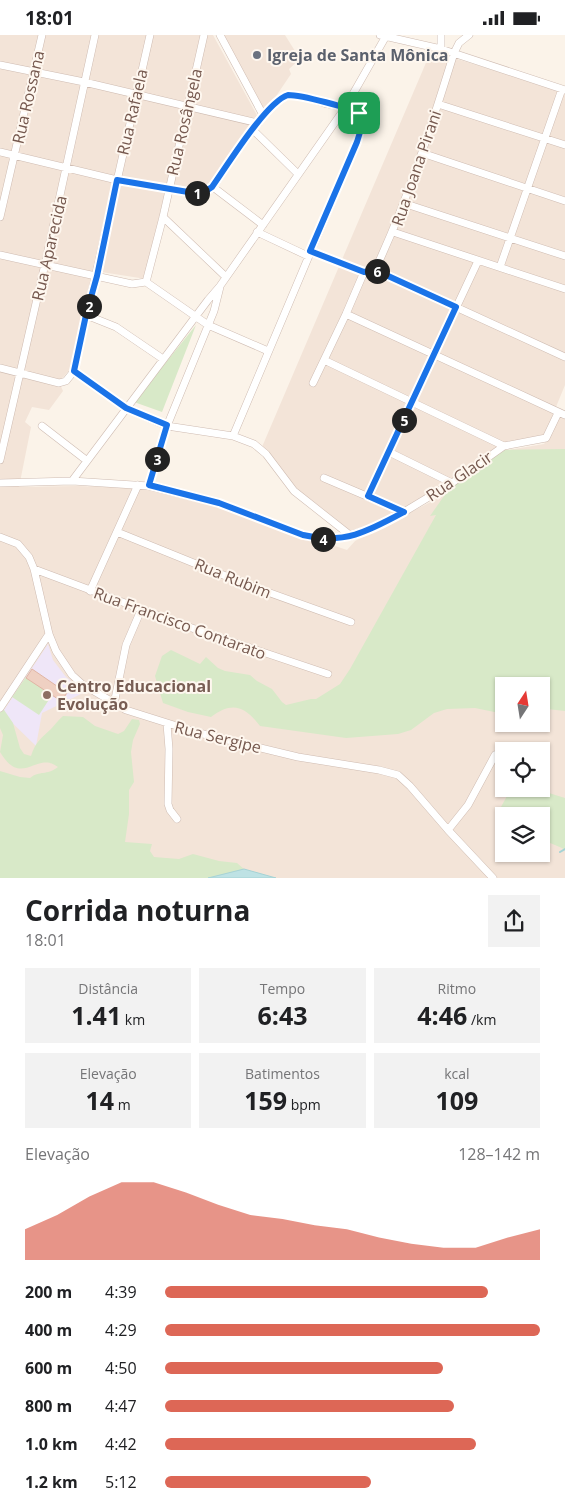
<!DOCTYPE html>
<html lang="pt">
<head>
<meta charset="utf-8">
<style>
	body { margin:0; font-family:"Open Sans",sans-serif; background:#f2f2f2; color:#202124; height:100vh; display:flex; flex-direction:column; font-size:19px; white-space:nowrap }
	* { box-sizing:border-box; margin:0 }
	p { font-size:16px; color:#757577 }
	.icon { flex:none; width:28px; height:28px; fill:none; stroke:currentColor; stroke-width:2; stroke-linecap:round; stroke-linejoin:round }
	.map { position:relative; height:843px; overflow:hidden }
	.panel { display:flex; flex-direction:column; background:#fff; flex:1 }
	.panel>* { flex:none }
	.needle { width:32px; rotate:12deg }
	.tools { position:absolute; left:495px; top:642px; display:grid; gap:10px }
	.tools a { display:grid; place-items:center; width:55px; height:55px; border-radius:0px; background:#fff; box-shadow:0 1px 4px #0004; font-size:25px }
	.pin { position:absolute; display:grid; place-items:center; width:42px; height:42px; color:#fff; margin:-21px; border-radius:10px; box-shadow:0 2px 8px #0006 }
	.km { position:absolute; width:25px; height:25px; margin:-12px; border-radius:50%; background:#222; color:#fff; font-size:14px; line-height:25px; text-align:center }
	.round { display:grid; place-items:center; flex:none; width:52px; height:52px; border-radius:0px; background:#f2f2f2 }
	.overview { display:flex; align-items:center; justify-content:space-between; height:85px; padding:0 25px }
	h1 { font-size:28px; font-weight:700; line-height:38px }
	.figures { display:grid; grid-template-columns:repeat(3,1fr); gap:8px; height:85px; padding:5px 25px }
	.figures div { display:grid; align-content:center; border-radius:0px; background:#f2f2f2; text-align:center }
	.figures b { font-size:25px; font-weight:700 }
	.figures small { font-size:14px; font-weight:400 }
	.figures p { font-size:14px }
	.chart { height:140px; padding:10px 25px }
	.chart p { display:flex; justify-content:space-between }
	.chart svg { width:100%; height:90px; margin-top:5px; fill:#dd6756; opacity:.7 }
	ul { padding:0 25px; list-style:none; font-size:16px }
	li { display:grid; grid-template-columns:80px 60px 1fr; align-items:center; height:38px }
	li i { height:12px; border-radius:6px; background:#dd6756 }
	.status { display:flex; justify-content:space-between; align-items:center; height:35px; padding:0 25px; background:#fff; direction:ltr }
	.status svg { height:14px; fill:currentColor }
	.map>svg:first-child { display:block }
</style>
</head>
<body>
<div class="status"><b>18:01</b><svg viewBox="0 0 49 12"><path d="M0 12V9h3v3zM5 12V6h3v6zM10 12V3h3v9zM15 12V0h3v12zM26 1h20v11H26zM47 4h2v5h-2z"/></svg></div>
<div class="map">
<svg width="565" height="843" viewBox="0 0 565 843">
	<rect width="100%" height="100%" fill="#fbf3e9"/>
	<path fill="#f3e4d8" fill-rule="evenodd" d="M0,0H213L259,84L207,156L166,150L146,244L95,236L71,333L59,347L63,356L49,375L32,372L25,387L31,392L19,452L76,451L144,453L209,469L347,515L355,506L450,457L496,417L544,409L553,398L557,381L565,384V843H0ZM504,651H541V689H504ZM504,716H541V754H504ZM504,781H541V819H504Z
		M219,0H285L300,24L289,34L291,39L262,82Z
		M431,16L565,57V350L542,406L496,414L447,454L353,504L302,459L262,412Z"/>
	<path fill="#efe6f8" d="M48,609L53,625L66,642L85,657L42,678L36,711L2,678Z"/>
	<path fill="#d8e9c8" d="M196,290L162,377L134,367Z
		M565,414V676L547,674L541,677V651H504V679L475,673L447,674L434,678L411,695L398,699L346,703L260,691C245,671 232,666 211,682L188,677L163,668L155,641L162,621L171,615L200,629L206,622L218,633L225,636L250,640L257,646L272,654L282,667L286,670L311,664H316L340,649L350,634L436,480L430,481L458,441L494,415Z
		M26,642L52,660L39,680L12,662Z
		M0,669L13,688L20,713L24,719L31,721C35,708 41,703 51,694C55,690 58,685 63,681L83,682L95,691L118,699L124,696L132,684L139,685L140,689L133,705L131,717L134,747L129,755V779L125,807L152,809L150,816L154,822L179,824L193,819L219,826L237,828L244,834L208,843H0V736L20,742L30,743C40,735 46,741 58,732C36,715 22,754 0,717L3,700L0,693Z
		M523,754H536L565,763V815C558,810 550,809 541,804V781H504V785L496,781L507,761L519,758Z"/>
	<path fill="#bee2e4" stroke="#a5d3d5" d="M244,834L276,843H208Z"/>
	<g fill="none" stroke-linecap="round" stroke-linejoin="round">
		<path stroke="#a5d3d5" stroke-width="2" d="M560,817L565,814"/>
	</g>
	<path fill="#efd0c2" stroke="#e1b5a4" d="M32,634L67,658L61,666L26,643Z"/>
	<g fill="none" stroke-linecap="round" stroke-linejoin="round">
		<g stroke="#cfbcb2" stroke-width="8">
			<path id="street" d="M220,0L263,80
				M380,0L441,14L565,55
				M441,0V14
				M0,30L84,47L258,88
				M438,69L565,110
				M253,95L298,139
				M0,117L117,145L169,154L194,158L205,156L213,152L263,190
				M422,118L565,166
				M213,152C226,133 267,66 287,61C298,58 314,65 324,68C336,71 355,73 364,81V89L357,107L233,401
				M403,168L565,221
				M0,182L42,0
				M163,182L226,242
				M257,197L308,221
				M393,197L565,254
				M310,216L364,237L375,235C408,165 431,92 454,18L459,8L469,0
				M0,220L132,249L146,247L163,182L204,0
				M500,232L562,54
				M375,235L565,322
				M146,247L208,290L268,316
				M346,279L565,380
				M86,280L116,292L163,324
				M324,325L504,411
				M0,333L59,348L66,346L74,336L150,0
				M74,336L126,373L167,391L233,401L254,409L266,419L294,456L351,501
				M313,348L346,279L364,237
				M42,391L86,425
				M389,417L452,448
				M0,425L45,229L95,0
				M324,443L404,477
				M72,446L208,265L220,251L345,73L386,1
				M0,448L72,446L149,451L219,468L303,500L316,503L334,504L372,494L404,477L452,448L504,411L546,403L558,378
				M149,451L167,391L214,276L220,252
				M368,461L478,226
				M117,497L248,550L351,587
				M0,502L18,509L29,522L34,534L49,599L56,616L72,640L82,649L126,675L199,698L298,722L379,735L398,740L410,751L448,795L493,843
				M34,534L200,596L328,639
				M90,556L138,450
				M114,669L126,610L141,575
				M0,673L49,599
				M167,689L169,714L168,769L170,775L177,784
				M448,795L468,770L495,720"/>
		</g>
		<use href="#street" stroke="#fff" stroke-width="7"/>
	</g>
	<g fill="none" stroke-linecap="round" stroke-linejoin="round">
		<g stroke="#fff" stroke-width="10">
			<path id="route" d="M288,60C302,60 350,73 362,79L364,84L357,107L310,216L364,237L375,235L456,272L368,461L404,477C369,496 344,510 303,500L219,468L149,450L167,390L126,373L74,336L86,280L97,241L117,145L194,158L206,156L212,152C227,131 266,67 288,60Z"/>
		</g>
		<use href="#route" stroke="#1a73e8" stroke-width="6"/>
	</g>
	<circle fill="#6b7280" stroke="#fef7ef" stroke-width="2" cx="257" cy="20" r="5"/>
	<circle fill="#8d6e63" stroke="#fef7ef" stroke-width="2" cx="47" cy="660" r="5"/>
	<g text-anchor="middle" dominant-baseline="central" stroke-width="4" stroke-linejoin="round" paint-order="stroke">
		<g font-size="16" font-weight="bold" fill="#5b616d" stroke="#fef7ef" text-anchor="start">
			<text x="267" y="20">Igreja de Santa Mônica</text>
		</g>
		<g font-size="16" fill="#75584e" stroke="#fef7ef">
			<text transform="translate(28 62) rotate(-77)">Rua Rossana</text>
			<text transform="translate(132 77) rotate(-77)">Rua Rafaela</text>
			<text transform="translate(184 87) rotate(-77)">Rua Rosângela</text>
			<text transform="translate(416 133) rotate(-71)">Rua Joana Pirani</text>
			<text transform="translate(49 213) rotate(-77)">Rua Aparecida</text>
			<text transform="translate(459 441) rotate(-34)">Rua Glacir</text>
			<text transform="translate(233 543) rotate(22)">Rua Rubim</text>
			<text transform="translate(180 588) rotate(20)">Rua Francisco Contarato</text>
			<text transform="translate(218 702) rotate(14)">Rua Sergipe</text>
		</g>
		<g font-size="16" font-weight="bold" fill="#785e54" stroke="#fef7ef" text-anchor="start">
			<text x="57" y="651">Centro Educacional<tspan x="57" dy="18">Evolução</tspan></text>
		</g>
	</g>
</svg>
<div class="tools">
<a><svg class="needle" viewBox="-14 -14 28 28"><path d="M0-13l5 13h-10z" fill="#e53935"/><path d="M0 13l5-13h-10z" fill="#757577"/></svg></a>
<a><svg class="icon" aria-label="locate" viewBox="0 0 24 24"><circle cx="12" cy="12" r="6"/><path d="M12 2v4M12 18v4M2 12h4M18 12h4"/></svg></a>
<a><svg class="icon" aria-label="layers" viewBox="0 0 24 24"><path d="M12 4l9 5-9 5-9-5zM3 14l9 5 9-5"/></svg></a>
</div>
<div class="pin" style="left:359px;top:78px;background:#1e9e55"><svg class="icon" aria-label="arrive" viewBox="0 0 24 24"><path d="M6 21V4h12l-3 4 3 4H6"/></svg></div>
<b class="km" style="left:197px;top:158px">1</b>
<b class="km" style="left:89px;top:271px">2</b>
<b class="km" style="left:157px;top:424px">3</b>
<b class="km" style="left:323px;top:504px">4</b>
<b class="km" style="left:404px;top:385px">5</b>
<b class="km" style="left:377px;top:236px">6</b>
</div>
<section class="panel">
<div class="overview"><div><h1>Corrida noturna</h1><p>18:01</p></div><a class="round"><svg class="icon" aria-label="share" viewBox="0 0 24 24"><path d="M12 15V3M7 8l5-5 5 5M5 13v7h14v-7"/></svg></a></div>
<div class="figures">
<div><p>Distância</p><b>1.41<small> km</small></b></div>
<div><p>Tempo</p><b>6:43</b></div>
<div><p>Ritmo</p><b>4:46<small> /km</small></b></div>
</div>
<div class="figures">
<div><p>Elevação</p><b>14<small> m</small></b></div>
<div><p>Batimentos</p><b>159<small> bpm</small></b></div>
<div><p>kcal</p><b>109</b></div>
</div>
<div class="chart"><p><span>Elevação</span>128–142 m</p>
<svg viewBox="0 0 160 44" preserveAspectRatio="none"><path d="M0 44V29L10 22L20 13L30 6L40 6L50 11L60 17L70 22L80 24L90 27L100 29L110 33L120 36L130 38L140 38L150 33L160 29V44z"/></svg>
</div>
<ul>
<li><b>200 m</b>4:39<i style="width:86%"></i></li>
<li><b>400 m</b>4:29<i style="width:100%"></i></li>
<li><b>600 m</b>4:50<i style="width:74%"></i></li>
<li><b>800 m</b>4:47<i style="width:77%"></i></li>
<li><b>1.0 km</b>4:42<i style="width:83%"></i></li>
<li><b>1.2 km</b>5:12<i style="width:55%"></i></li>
</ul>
</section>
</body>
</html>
